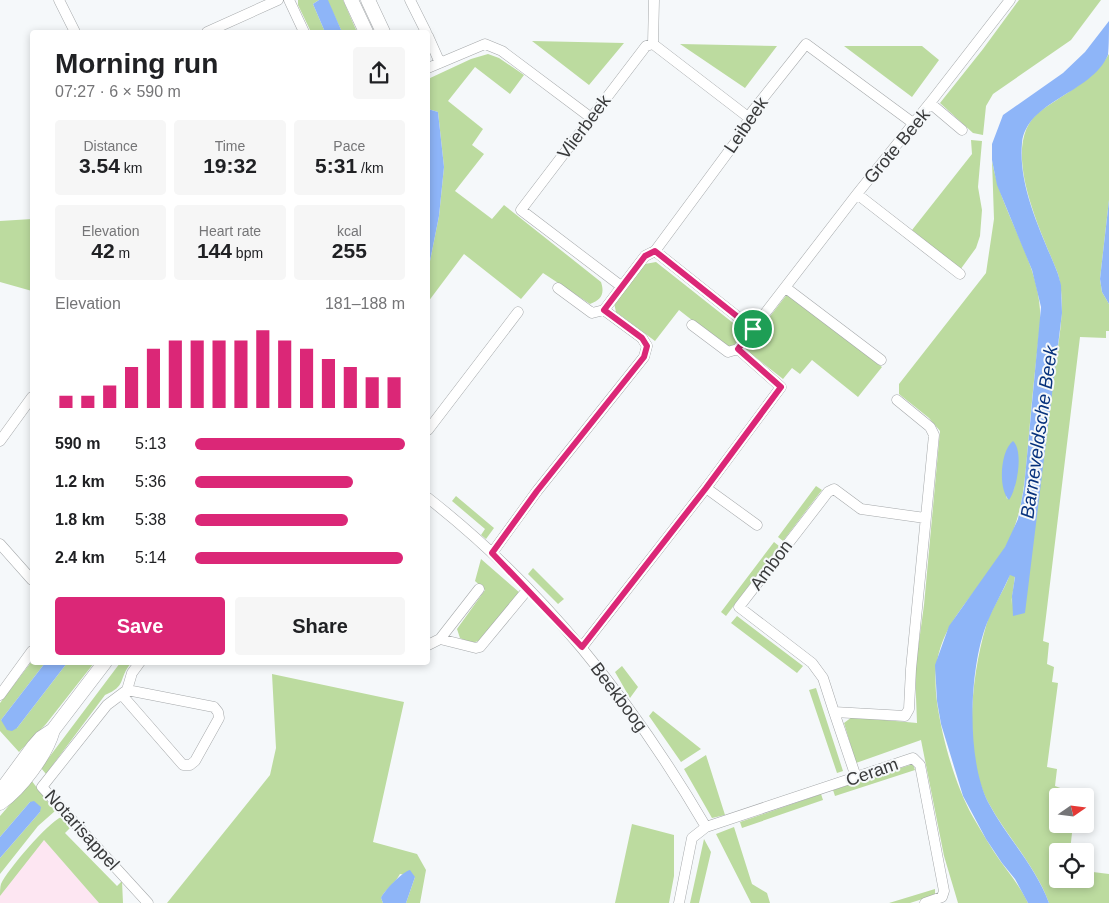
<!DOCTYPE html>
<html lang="en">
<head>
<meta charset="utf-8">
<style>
	body { margin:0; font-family:Arial,sans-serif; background:#f6f6f6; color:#202124; height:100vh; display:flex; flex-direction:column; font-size:19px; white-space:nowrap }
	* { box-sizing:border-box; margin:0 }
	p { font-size:16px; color:#757577 }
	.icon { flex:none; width:28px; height:28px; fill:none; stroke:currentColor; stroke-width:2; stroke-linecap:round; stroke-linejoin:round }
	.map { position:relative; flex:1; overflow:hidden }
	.details { position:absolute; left:30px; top:30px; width:400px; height:635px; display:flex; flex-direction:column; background:#fff; border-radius:5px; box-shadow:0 2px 8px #0003 }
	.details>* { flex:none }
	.needle { width:32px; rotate:76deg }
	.buttons { position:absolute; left:1049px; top:788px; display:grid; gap:10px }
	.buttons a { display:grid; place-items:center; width:45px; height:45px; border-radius:5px; background:#fff; box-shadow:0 2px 8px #0003; font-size:25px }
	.pin { position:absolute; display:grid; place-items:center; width:42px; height:42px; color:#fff; margin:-21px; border:2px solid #fff; border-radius:50%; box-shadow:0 1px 5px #0007 }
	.round { display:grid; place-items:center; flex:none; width:52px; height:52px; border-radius:5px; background:#f6f6f6 }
	.head { display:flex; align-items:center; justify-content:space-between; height:85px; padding:0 25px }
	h1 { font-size:28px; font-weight:800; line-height:38px }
	.metrics { display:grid; grid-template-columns:repeat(3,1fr); gap:8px; height:85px; padding:5px 25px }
	.metrics div { display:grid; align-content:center; border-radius:5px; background:#f6f6f6; text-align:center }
	.metrics b { font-size:21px; font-weight:800 }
	.metrics small { font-size:14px; font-weight:400 }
	.metrics p { font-size:14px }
	.chart { height:140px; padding:10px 25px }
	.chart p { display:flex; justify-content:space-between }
	.chart svg { width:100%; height:90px; margin-top:5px; stroke:#db2777; stroke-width:6 }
	.primary-button { display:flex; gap:10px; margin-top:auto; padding:10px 25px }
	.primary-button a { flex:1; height:58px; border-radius:5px; background:#db2777; color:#fff; font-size:20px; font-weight:800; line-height:58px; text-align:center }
	.primary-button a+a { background:#f6f6f6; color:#202124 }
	ul { padding:0 25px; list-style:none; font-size:16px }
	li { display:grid; grid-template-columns:80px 60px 1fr; align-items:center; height:38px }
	li i { height:12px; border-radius:6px; background:#db2777 }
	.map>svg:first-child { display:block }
</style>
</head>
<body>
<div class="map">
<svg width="1109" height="903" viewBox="0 0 1109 903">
	<rect width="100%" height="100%" fill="#f5f8fa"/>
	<path fill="#fde6f2" d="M44,840L88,890L99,903H0V896L10,881Z"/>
	<path fill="#bcdb9f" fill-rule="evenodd" d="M298,0H319L313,4L325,32H311L298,5Z
		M327,0H343L357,32H342Z
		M1019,0H1101L1071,40L993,94L986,106L983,135L973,133L940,103L983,49Z
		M532,41L624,43L589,85Z
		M680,44L777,46L745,88Z
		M844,46H922L939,60L912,97Z
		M488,54L499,58L524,75L510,94L475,67L448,101L483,129L472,145L484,154L455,191L492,219L504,205L601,282C605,294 601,300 590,304L543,273L521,299L464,254L428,302V271L439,216L444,167L438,112L428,109V79L471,59Z
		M1109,54V200L1100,279L1102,292L1109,304V331H1106V338L1080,337L1043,641L1049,643L1047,664L1054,667L1052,682L1058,683L1047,767L1057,769L1055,786L1063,789L1062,796H1058V824H1073L1070,851H1058V879H1085V871L1109,874V903H1049C1035,865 1007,837 988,802C963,754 971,677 986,626C991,608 1004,592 1010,574L1015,576L1011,605L1057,353C1061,327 1065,300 1058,274C1043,235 995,142 1042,110C1066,93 1094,79 1109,54Z
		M971,140L982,141L978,187L982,210L980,236L976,248L960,270L912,230L972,154Z
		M992,160C1001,217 1044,266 1040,325C1036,361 1032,398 1029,434C1025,474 1025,512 1005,548C972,605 927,627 937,702C942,738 955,785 973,817C982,832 991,848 1001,862C1011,876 1020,886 1028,903H958L944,856L921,740L856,763L844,723L852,717L917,723L915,671L924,605L940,431L929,418L899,394V384L986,273L994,219ZM1018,459L1014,489L1007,499L1002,476Z
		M32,219V291L0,282V221Z
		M656,262L742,330L739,342L731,348L724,345L679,310L655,341L616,312L614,303L645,264Z
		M788,293L882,367L858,397L812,360L800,374L792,368L783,379L745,349Z
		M816,486L822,490L783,541L778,537Z
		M456,496L494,528L486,539L481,535L485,529L452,501Z
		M774,542L779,546L726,616L721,612Z
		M481,559L520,593L481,639C474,645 467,641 460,638L457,629L485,590L475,581Z
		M533,568L564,599L558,604L528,574Z
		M737,616L803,666L797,673L731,623Z
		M32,661V662L45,663L1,720L17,728L67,663H94L46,724L19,752L0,731V703Z
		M120,663H131C118,679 127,686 105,695L46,774L41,768Z
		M622,666L638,687L630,698L615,672Z
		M272,674L404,702L373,842L417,854L426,870L420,903H406L415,877L400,874C394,885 386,888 381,898L383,903H167L270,775L276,748Z
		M816,688L843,771L837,773L809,690Z
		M653,711L701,749L681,762L649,716Z
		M706,755L725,815L712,818L684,769Z
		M913,764L915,770L835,796L833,790Z
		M31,780L55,811L38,826L0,874V858L40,812L30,802L0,837V816Z
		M821,794L823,800L742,828L740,822Z
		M61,817L70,828L65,833L117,886L122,881L123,903H99L44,840L0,896C0,892 0,887 1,884C8,869 47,824 61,817Z
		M632,824L674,835V876L669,903H615Z
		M734,827L752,884L767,893L770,903H751L716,834Z
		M704,839L711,852L699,903H690Z
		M935,889V895L910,903H889Z"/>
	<path fill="#8eb5f8" d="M319,0H328L342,32H325L313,4Z
		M1109,21C1109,31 1109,46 1108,55C1091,94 1027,100 1022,143C1018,188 1042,233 1058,274L1061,285L1062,313L1025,613L1013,616L1012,596L1015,577L1010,575C1003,591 994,606 987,623C969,668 966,758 988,802C1007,838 1035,865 1049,903H1028L1015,879L1002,863L986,839L963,796L941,724L937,701L935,665L949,626L1005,547L1018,519L1024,488L1041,307L1032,270L997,185L992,160V144L1003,115L1063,73L1085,52Z
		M428,109L438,112L444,167L439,216L428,271Z
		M1109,200V304L1102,292L1100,279Z
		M1013,441C1024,451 1017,489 1009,500C998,489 1000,451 1013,441Z
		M45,663H67L17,728L12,731L7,730L1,720Z
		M34,801L41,807L40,812L0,858V837L30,802Z
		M410,870L415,877L406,903H383L381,898C384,891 402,872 410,870Z"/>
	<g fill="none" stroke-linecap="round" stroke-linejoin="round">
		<g stroke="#a5a8aa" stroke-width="11">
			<path id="street" d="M59,0L75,32
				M289,0L304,32
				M410,0L426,32
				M207,32L278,0
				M428,36L440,63
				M653,44L654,0
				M428,68L485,44L502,51L590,117
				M930,103L1010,0
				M857,194L960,274
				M621,286L521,210L646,46L653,44L748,117
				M786,288L881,360
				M604,310L645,256L655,251L746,128L748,117L806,44L913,123
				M692,325L728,352L738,349
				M753,329L857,194L930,103L962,130
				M428,430L518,312
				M0,441L32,397
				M706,488L757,525
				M428,498C544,589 632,701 706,827
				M0,544L32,580
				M492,553L537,491L644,357L647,346L642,338L604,310L592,313L558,288
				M440,639L476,648L480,647L528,589
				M428,645L440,639L479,589
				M582,647L706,488L781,387L738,349L753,329L655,251
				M140,662L132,673L127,690L107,705L42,787L148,903
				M0,695L32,651
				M122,695L183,765H190L195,761L219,718L218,712L214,707L127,690
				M834,712L823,678L812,663L739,607L828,492L834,489L861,509L925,518
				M856,777L834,712L905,716L909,709L911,669L934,435L930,427L897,400
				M679,903L692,838L706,827L913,758L920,765L944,891L942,897L925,903"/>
		</g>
		<g stroke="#a5a8aa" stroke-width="15">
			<path id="secondary" d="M351,0L366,32
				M368,0L383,32
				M0,792L34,746L41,738L53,730L105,662
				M0,803C21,788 46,755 53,730"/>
		</g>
		<use href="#street" stroke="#fff" stroke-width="10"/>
		<use href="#secondary" stroke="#fff" stroke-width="14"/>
	</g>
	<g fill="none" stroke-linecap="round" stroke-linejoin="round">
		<g stroke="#fff" stroke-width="10">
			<path id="route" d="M655,251L753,329L738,349L781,387L706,488L582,647L492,553L537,491L644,357L647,346L642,338L604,310L645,256Z"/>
		</g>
		<use href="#route" stroke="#db2777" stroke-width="6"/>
	</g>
	<g text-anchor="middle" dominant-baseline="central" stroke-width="4" stroke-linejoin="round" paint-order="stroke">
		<g font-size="18" fill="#393a3b" stroke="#f5f8fa">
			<text transform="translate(746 125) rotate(-56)">Leibeek</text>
			<text transform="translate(584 127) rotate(-53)">Vlierbeek</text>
			<text transform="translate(897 146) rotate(-50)">Grote Beek</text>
			<text transform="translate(771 565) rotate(-53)">Ambon</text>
			<text transform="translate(619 697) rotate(53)">Beekboog</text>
			<text transform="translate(872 772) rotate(-19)">Ceram</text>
			<text transform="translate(82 830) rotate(48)">Notarisappel</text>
		</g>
		<g font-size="19" font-style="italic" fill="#07327d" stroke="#f5f8fa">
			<text transform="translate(1039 432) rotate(-82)">Barneveldsche Beek</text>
		</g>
	</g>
</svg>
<div class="buttons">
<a><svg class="needle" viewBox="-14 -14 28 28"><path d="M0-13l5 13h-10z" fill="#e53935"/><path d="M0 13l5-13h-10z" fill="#757577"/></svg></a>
<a><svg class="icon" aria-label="locate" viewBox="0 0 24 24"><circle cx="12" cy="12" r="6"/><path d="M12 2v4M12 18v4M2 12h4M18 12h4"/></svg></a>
</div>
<div class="pin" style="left:753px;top:329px;background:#1e9e55"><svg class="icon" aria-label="arrive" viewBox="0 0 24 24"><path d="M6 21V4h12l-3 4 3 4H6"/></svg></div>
<section class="details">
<div class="head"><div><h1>Morning run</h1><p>07:27 · 6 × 590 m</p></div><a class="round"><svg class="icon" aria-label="share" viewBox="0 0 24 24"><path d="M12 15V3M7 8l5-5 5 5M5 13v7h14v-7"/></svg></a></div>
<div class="metrics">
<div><p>Distance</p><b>3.54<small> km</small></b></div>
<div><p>Time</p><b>19:32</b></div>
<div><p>Pace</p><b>5:31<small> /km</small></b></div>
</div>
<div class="metrics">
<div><p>Elevation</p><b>42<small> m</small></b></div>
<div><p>Heart rate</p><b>144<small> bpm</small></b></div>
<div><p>kcal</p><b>255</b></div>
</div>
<div class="chart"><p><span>Elevation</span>181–188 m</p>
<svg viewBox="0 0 160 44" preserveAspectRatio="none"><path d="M5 44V38M15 44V38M25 44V33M35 44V24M45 44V15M55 44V11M65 44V11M75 44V11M85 44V11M95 44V6M105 44V11M115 44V15M125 44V20M135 44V24M145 44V29M155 44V29"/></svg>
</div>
<ul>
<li><b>590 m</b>5:13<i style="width:100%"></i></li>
<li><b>1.2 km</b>5:36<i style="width:75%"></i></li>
<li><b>1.8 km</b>5:38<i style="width:73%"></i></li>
<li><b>2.4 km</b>5:14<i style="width:99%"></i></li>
</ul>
<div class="primary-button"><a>Save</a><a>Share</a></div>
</section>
</div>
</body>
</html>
